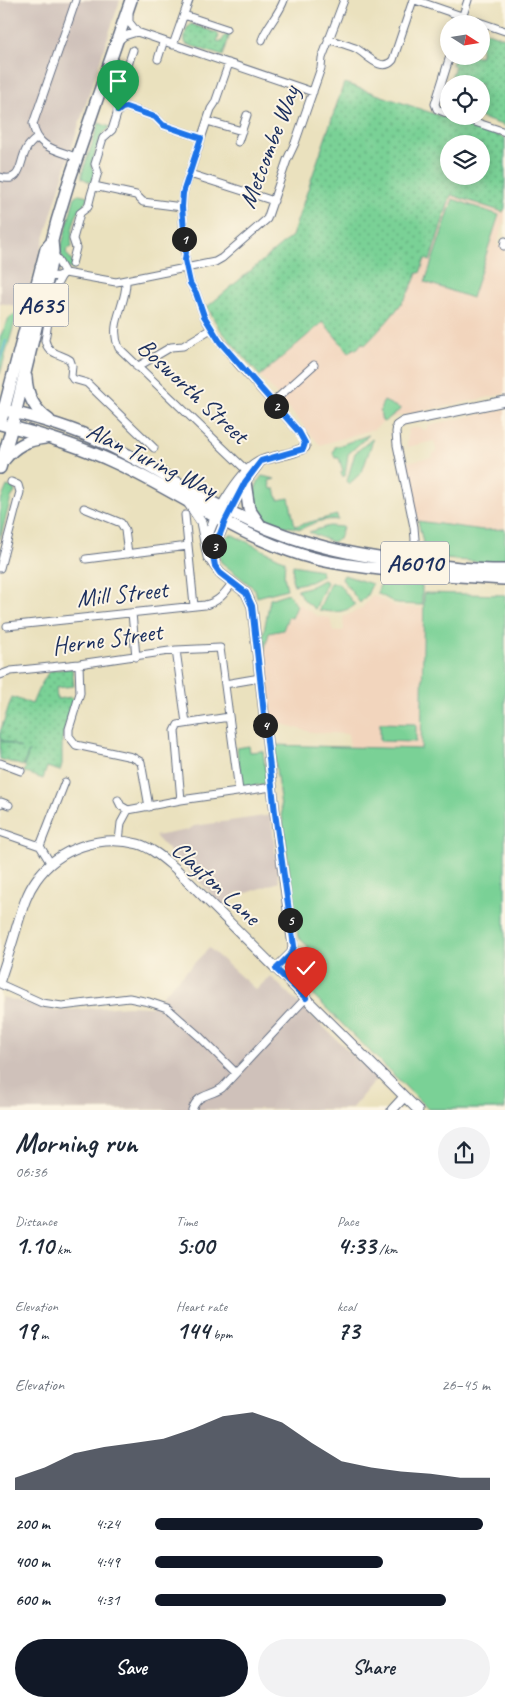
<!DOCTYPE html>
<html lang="en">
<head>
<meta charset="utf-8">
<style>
	body { margin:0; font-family:Caveat,sans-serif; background:#f2f2f3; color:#1f2937; height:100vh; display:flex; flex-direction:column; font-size:19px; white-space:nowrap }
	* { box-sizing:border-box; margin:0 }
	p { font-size:16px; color:#747a83 }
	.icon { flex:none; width:28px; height:28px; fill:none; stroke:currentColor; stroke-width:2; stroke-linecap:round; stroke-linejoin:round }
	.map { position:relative; height:1110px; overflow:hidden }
	.side { display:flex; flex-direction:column; background:#fff; flex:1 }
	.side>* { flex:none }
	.needle { width:32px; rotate:102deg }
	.controls { position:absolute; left:440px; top:15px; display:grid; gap:10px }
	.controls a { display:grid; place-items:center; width:50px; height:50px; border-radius:50%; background:#fff; box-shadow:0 2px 12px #0003; font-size:25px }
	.pin { position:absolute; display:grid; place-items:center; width:42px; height:42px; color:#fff; margin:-51px -21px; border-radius:50% 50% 50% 0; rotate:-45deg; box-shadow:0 0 5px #0007 }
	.pin .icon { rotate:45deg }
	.km { position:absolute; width:25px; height:25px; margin:-12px; border-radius:50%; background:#222; color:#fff; font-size:14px; line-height:25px; text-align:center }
	.round { display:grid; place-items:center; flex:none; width:52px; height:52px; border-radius:26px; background:#f2f2f3 }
	.overview { display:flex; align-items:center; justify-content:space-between; height:85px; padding:0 15px }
	h1 { font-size:28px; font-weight:700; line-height:38px }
	.stats { display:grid; grid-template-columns:repeat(3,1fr); gap:8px; height:85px; padding:5px 15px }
	.stats div { display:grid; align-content:center }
	.stats b { font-size:25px; font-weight:700 }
	.stats small { font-size:14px; font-weight:400 }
	.stats p { font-size:14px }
	.chart { height:140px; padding:10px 15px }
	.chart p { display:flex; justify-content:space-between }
	.chart svg { width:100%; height:90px; margin-top:5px; fill:#111827; opacity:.7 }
	.button { display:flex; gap:10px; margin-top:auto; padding:10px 15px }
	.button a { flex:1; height:58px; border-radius:30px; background:#111827; color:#fff; font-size:20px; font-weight:700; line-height:58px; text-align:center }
	.button a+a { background:#f2f2f3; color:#1f2937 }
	ul { padding:0 15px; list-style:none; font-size:16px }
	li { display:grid; grid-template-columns:80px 60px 1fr; align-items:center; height:38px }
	li i { height:12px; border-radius:6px; background:#111827 }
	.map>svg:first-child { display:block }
</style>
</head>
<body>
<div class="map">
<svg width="505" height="1110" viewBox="0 0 505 1110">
	<defs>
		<pattern id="park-dots" width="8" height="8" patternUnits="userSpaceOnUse" patternTransform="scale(1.25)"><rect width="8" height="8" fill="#7ad196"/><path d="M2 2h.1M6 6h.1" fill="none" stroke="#63aa7e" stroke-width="1.8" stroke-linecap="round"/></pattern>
	</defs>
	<rect width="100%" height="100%" fill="#fcf5e5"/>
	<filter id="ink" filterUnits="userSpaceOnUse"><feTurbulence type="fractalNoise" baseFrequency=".02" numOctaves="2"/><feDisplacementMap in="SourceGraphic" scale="10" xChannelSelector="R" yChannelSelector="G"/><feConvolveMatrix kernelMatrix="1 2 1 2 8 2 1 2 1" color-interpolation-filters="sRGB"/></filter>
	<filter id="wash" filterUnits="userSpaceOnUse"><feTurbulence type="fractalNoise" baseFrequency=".0096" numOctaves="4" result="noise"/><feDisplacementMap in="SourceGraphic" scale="20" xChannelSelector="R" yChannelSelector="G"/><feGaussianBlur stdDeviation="1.12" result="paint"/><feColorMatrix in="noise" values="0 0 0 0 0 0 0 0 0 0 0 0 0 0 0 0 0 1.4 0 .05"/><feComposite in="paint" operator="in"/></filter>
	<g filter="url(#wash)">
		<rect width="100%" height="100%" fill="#eae1be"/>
		<path fill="#f2d5bd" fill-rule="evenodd" d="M344,83L505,138V219L497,244L505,248V394L389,418L374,429L320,445L219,328L207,307L292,236ZM449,144H481V176H449Z
			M505,409V529L483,530L418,521L406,462L433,457V453L437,452L434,441L407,447L408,429L419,427L423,430L427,429L429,425Z
			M373,595L397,607L423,608L421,749L350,747L348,734L311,732L282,724L270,718L263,656L269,633L288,616L292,618L298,603L317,616L330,618L333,632L344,630L343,617L361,609Z"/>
		<path fill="#cfc1ba" d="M0,0H120L73,143L25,302L16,306L0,303Z
			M271,815L279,882L247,893L238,892L223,906L155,836L188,830L194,826Z
			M209,948L256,990L270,976L377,1078L351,1109L0,1110V1004L2,997L56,1011L128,1006L151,1007Z"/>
		<path fill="#7ad196" stroke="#4a807a" d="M99,123L110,127L101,136L91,166L95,172L92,183L82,178V174Z
			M79,194L88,196C84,207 82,205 78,213C73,220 70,239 72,247L67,249L66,254C70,256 74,265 73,270L67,267L60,252L75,196Z
			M453,199L499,215L472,298L425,282Z
			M15,314H17L0,374V337L9,318Z
			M384,401L401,409L384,422L382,421C380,413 379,408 384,401Z
			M369,435L348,454L345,476H342L341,472L343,471L339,458H335L333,453L335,447Z
			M372,439L373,440L362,472L349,484L347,481L355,453Z
			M262,476L275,479L269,481L271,489H275L278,500L289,498L295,526L337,515L338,520C325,518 313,523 301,529C290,527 277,525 267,521C249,514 252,488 262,476Z
			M7,486L13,488L15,492L11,498L0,539V502Z
			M418,521L483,530L505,529V564L433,558L436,554L424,547Z
			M329,526L343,527L339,539L332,542L309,532Z
			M229,535H233L285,561L284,576L287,589L257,597L255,589L221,562C217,552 220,541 229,535Z
			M293,565L321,570L322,576L310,582L294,585L292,579Z
			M344,575L372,584L367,595L360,603L342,579Z
			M323,580L327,582L315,609L305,601L297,590L312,586Z
			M330,583H338L355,605C344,613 332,613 319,610Z
			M380,585H422V605L397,604L377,593Z
			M288,593L297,606L292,618L288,617L283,630L269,633L263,656L262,642L270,599Z
			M424,593L505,595V1109H428L287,969L309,947L298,937L273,745L421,749Z
			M380,723L416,724V742L380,741Z
			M249,746L250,752L263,751L267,784L242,787L237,748Z"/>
		<path fill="url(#park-dots)" stroke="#4a807a" fill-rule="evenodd" d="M191,24L217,33L219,36L217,41L221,42L225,36L230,34L223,56L186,44C183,39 186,27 191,24Z
			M481,30L505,38V126L476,116H481V84H449L455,66L452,65L455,56H481Z
			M344,83L505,138V208L503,212L451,195L430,261L425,259L420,273H417C408,301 385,324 365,345L362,343L356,350L354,348L349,353L323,322L260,376L219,328L207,307L292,236ZM449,144H481V176H449Z
			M72,668L74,686L56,688L57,699L72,697L73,698L62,739V764L60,771L47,767L43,779L24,772L26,767L24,766L29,751L23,766L0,759V740L21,748L0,739V732L12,697L32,704L38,690L49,671Z"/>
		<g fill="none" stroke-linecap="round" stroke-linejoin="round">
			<path stroke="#4cadcb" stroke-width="2" d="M0,360L6,341"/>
		</g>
	</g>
	<g filter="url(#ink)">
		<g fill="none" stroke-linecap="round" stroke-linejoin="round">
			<g stroke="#636d80" stroke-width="9">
				<path id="minor" d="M76,0L33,124C37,148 56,150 76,157
					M415,0L505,31
					M129,14V22L137,32L313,92
					M184,15L226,29
					M460,24L468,0
					M328,39C337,42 347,45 355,48C366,53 381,74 393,60L413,0
					M262,40C267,25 279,15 284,0
					M117,42L124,36L137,32
					M173,45L189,0
					M158,59L163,43
					M229,63L215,103L211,109L183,193L182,207L186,267L190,283L196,293L204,316L211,329L237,363L299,432L304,439L305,447
					M122,108L126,107L155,117L163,125L201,138
					M449,114L437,109L435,104L450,56
					M457,116L505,132
					M207,121L242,131
					M238,142L247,115
					M190,174L274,201
					M0,177C22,184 19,163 26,150C28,145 33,141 37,138
					M94,186L136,195L143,202L182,207
					M504,246L505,241
					M54,254L65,273
					M72,264L76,248L73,239L80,213L88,207L91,195L98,172L95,164L103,138L112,130L118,111L122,108L118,100V95L133,50
					M64,273C51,288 49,320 45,340C48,355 60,353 70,360L72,366L71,376L73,379L87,383L154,448
					M48,277L58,276L65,273L116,282L215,262L222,258L267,219L287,160L295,143L321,68L322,58L344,0
					M126,281C127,305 108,323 119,348L246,470
					M137,367L171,347L183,346L211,329
					M273,402L314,365
					M397,426L396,432L397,445L414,527L415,539L414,563
					M84,508L121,523L125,530L128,554
					M185,515L194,606
					M86,559L188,546
					M0,568L20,492L18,485L11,482
					M132,613L136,657
					M7,626L205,605C219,602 225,593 233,582
					M176,650L186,723
					M79,664L80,693L69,729V736L76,745L132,757L141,762L149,807
					M0,675L11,671L79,664L176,650L220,648L239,791
					M225,684L260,678
					M0,763L21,771
					M118,800L121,806L128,810
					M181,800L175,731L178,725L229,717
					M0,804L1,802L9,805
					M0,832L40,846L51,864
					M119,841L121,823L128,810L181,800L272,787
					M40,846L65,782
					M0,984L42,1003L62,1006L129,998L149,1002L167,1008L200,1037L236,1073
					M192,1110C198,1093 209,1097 222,1088L306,998"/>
			</g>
			<g stroke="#636d80" stroke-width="11">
				<path id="tertiary" d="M397,426L403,422L505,401
					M189,504L201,522L208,557L220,573L246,593L252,606L275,813L293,946L292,953L276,969
					M207,544C207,525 240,472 257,463C271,455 292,456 305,447
					M215,562L213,550L216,539L220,534L225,521L245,482L258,465
					M0,980C6,962 12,944 17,926C22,910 26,894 36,880C58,848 101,834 138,844C152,848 164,859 176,869L418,1110
					M392,1110L404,1097"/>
			</g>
			<g stroke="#636d80" stroke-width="14">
				<path id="trunk" d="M26,377C27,396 34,409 49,420
					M0,409C35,417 71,427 104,443C150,464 191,494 237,515C298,545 355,556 422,564C449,567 478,571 505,570
					M2,417L46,249L50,244
					M0,424C41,434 80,446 118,464C180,493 236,535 302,555C328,563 354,566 380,569C422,574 463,576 505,579
					M4,460C15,446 27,440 45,438
					M0,468L12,427L48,277L53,252L52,241L57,221L70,178L131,0
					M245,482L249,509L260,525"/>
			</g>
			<use href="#minor" stroke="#fff" stroke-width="7"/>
			<use href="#tertiary" stroke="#fff" stroke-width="9"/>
			<use href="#trunk" stroke="#fff" stroke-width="11"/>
		</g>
	</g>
	<g fill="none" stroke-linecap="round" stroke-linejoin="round" filter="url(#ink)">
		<g stroke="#fff" stroke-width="10">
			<path id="route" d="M118,111L122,108L126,107L155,117L163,125L201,138L183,193L182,207L186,252L185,260L190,283L196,293L204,316L220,342L299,432L305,443L303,449L261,461L245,482L225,521L220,534L216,539L212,550L215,566L220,573L246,593L252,606L275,813L294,946L292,953L276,969L306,998"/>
		</g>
		<use href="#route" stroke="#1a73e8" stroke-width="6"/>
	</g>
	<g text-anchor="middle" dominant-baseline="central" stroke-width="4" stroke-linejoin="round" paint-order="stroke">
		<g fill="#fcf5e5" stroke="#5e6a86" stroke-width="1">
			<rect x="13.5" y="283.5" width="55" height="43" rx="4"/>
			<rect x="381" y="541.5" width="68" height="43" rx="4"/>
		</g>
		<g font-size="24" font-weight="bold" fill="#1b2f5e">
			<text x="41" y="305">A635</text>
			<text x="415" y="563">A6010</text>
		</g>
		<g font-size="25" fill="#1b2f5e" stroke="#fcf5e5">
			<text transform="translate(269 147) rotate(-69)">Metcombe Way</text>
			<text transform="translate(193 391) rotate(43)">Bosworth Street</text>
			<text transform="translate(152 460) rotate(26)">Alan Turing Way</text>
			<text transform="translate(122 594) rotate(-6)">Mill Street</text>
			<text transform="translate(107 639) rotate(-8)">Herne Street</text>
			<text transform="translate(216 883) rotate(43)">Clayton Lane</text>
		</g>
	</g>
</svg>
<div class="controls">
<a><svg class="needle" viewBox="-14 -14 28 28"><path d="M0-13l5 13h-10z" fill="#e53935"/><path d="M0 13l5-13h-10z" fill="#747a83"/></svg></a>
<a><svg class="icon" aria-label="locate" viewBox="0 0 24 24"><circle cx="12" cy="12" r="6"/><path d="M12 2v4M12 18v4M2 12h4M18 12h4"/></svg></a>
<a><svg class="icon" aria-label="layers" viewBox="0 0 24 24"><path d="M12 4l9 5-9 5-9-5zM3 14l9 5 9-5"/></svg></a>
</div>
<div class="pin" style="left:118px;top:111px;background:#1e9e55"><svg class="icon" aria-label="arrive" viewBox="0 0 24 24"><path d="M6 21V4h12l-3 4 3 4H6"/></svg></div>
<div class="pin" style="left:306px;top:998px;background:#d93025"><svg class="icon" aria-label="check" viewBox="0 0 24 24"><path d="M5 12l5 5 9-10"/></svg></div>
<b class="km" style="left:184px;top:239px">1</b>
<b class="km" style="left:276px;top:406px">2</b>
<b class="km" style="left:214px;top:546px">3</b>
<b class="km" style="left:265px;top:725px">4</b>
<b class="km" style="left:290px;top:920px">5</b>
</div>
<section class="side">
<div class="overview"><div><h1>Morning run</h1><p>06:36</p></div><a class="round"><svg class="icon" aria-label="share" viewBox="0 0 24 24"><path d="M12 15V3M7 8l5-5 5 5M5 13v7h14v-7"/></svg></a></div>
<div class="stats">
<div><p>Distance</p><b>1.10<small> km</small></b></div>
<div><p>Time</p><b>5:00</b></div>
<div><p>Pace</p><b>4:33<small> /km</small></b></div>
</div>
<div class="stats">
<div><p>Elevation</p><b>19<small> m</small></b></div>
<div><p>Heart rate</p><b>144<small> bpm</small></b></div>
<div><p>kcal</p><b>73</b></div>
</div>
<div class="chart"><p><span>Elevation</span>26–45 m</p>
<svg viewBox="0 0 160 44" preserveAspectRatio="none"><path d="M0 44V38L10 33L20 26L30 23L40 21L50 19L60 14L70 8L80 6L90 11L100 21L110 30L120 33L130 35L140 36L150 38L160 38V44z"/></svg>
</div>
<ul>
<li><b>200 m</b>4:24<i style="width:98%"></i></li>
<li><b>400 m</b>4:49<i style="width:68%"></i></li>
<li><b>600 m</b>4:31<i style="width:87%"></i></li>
</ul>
<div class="button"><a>Save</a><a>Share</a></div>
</section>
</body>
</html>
